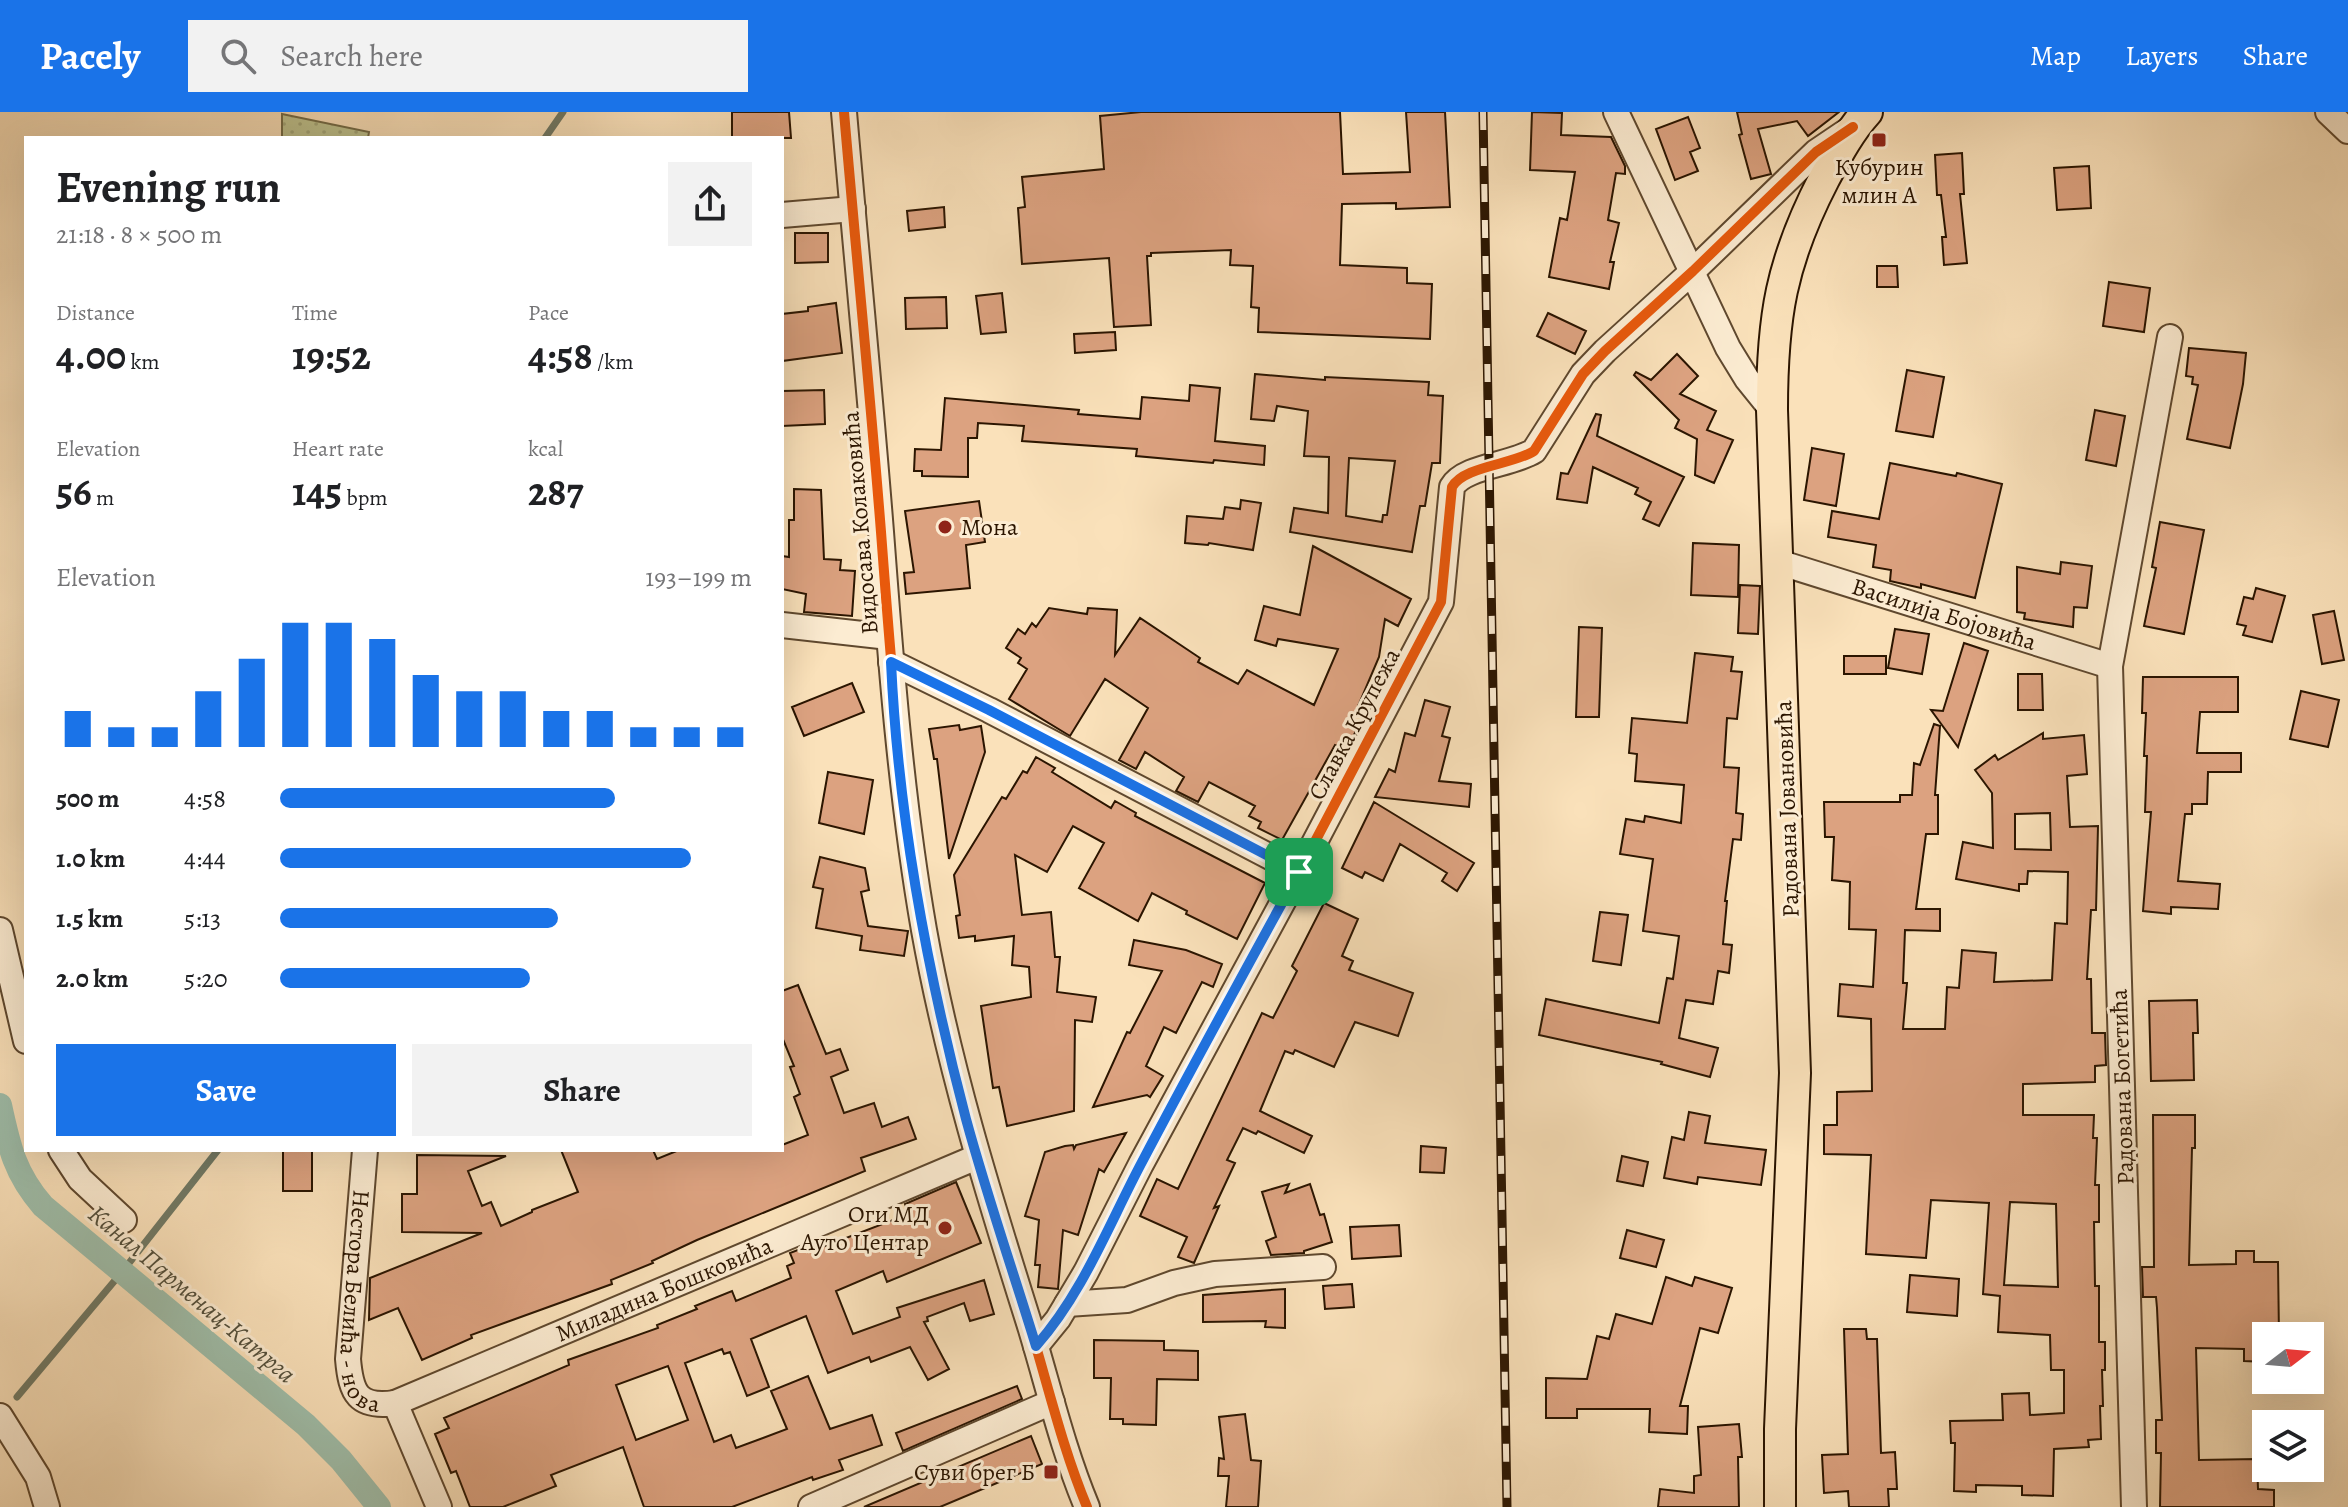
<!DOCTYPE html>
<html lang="en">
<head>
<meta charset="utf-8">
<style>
	body { margin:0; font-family:Alegreya,serif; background:#f2f2f2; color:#202124; height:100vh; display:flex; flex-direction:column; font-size:30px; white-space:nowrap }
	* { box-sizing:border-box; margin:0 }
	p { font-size:26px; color:#757577 }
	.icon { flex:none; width:44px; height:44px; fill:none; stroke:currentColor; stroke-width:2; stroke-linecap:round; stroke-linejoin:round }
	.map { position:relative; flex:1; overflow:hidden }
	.sheet { position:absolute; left:24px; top:24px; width:760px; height:1016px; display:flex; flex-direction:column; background:#fff; border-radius:0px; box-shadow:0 8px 32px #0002 }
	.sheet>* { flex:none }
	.needle { width:52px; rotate:74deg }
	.fabs { position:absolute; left:2252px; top:1210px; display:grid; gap:16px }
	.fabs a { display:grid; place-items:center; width:72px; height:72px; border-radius:0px; background:#fff; box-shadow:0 8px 32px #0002; font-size:40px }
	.pin { position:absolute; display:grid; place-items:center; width:68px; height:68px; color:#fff; margin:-34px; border-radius:16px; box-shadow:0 4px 12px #0006 }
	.round { display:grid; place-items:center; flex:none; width:84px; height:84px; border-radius:0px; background:#f2f2f2 }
	.head { display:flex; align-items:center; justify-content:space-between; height:136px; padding:0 32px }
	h1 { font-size:44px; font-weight:600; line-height:60px }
	.stats { display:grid; grid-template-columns:repeat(3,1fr); gap:12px; height:136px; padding:8px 32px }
	.stats div { display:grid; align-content:center }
	.stats b { font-size:40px; font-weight:600 }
	.stats small { font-size:22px; font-weight:400 }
	.stats p { font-size:22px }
	.chart { height:224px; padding:16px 32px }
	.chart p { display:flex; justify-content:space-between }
	.chart svg { width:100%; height:144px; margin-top:8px; stroke:#1a73e8; stroke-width:6 }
	.cta { display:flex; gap:16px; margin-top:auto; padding:16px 32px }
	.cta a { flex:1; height:92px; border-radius:0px; background:#1a73e8; color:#fff; font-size:32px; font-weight:600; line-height:92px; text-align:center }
	.cta a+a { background:#f2f2f2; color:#202124 }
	ul { padding:0 32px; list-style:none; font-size:26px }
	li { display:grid; grid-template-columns:128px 96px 1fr; align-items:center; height:60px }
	li i { height:20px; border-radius:10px; background:#1a73e8 }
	header { display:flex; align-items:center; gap:48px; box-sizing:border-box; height:112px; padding:0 40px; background:#1a73e8; color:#fff }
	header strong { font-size:38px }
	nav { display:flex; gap:44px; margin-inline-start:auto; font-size:28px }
	.search { width:560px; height:72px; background:#f2f2f2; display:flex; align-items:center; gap:20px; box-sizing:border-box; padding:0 28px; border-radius:0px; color:#757577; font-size:30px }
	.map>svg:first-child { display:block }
</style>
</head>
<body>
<header>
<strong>Pacely</strong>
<div class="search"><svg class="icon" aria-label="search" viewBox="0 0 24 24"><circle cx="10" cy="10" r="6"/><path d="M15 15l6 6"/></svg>Search here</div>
<nav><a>Map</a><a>Layers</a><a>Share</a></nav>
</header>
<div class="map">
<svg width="2348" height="1395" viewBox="0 0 2348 1395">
	<defs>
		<pattern id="grass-dots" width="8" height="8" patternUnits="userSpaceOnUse" patternTransform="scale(2)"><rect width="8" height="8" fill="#bec390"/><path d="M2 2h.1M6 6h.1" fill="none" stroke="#a3a77a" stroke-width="1.8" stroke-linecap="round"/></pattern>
	</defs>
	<rect width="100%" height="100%" fill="#fae1ba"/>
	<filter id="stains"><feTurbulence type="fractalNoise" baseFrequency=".0025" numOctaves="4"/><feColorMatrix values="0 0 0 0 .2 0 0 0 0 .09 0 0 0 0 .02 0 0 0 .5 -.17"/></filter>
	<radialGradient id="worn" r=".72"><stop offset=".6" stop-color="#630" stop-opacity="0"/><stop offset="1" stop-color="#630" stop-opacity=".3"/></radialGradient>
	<path fill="url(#grass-dots)" stroke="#746c48" stroke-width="2" d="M282,2L369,20L368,26H282Z"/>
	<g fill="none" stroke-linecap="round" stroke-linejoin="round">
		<path stroke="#717a66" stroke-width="7" d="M545,26L563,0
			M17,1285L122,1160L218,1038"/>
		<path stroke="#9fbeaa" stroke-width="24" d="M0,993C9,1035 15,1062 43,1094L306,1313L341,1348L379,1395"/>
	</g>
	<path fill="#dca280" stroke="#2b1500" stroke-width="2" fill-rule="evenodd" d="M732,0H789L791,26H732Z
		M1141,0H1340L1343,62L1410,60L1406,0H1445L1450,95L1396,97V91L1342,92L1340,153L1407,156V171L1432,172L1430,227L1258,220L1259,196L1251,195L1253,154L1230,153L1231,138L1151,141V144H1147L1151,213L1114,215L1109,146L1022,152L1018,96L1025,95L1022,65L1104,57L1100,4Z
		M1532,0L1562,1L1561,23L1611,25L1625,54V62L1616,61L1608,108L1619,111L1610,150H1614L1609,177L1549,165L1560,106L1567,108L1575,60L1530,58Z
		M1737,0H1839L1808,24L1797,9L1758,17L1771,62L1751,67L1739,23L1742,22Z
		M1688,5L1700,36L1690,40L1698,59L1675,68L1656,17Z
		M1962,41L1964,82H1960L1967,151L1944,153L1942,125H1946L1941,83H1937L1935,43Z
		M2089,54L2091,96L2057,98L2054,56Z
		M944,95L945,115L909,119L907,99Z
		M795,121H828V150L795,151Z
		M1877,154H1897L1898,175H1877Z
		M2109,170L2150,176L2144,220L2103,214Z
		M1002,181L1006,220L981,222L976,184Z
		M946,185L947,216L906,217L905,186Z
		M836,191L842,241L782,249V202L808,199V195Z
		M1548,201L1586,219L1575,242L1537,224Z
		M1115,220L1116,238L1075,241L1074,222Z
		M2189,236L2246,241L2243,272L2230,336L2187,327L2198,273L2192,272L2193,265L2186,264Z
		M1677,242L1698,264L1680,282L1716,299L1707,318L1733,328L1714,371L1695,363L1697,327L1675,316L1679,308L1634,263L1636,260L1651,268Z
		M1907,258L1944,265L1933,325L1896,319Z
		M1255,262L1325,268V265L1429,270L1428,283L1443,284L1440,351H1432L1425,394H1420L1412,440L1290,420L1294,396L1328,401L1329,345L1304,344L1308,299L1277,294L1274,309L1251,307ZM1349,346L1395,349L1387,403H1383L1382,410L1346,404Z
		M1190,273L1220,276L1215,329L1265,334L1264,353L1214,348L1213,351L1136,344L1137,337L1022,329L1024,314L978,311L977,326H968V365L922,364V359H914L915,337L941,338L945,286L1079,298L1078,302L1140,307L1142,285L1189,289Z
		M824,278L825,312L782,314V279Z
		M2095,298L2125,304L2116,354L2086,348Z
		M1596,302L1601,303L1597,324L1684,365L1659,414L1643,407L1651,390L1635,382L1638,376L1593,355L1587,391L1557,387L1561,361L1568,362Z
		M1812,336L1844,342L1836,394L1804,388Z
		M1890,351L1956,364L1957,361L2002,372L1975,486L1921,472V476L1890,469L1891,458L1873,455L1876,433L1828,425L1832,399L1879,407Z
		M794,377L821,378L824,447L841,448L840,458L855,459L852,504L804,500L806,482L782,477V444L789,445V408H794Z
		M1241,388L1261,391L1253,438L1209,431L1208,433L1185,431L1187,404L1223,407L1225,395L1240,397Z
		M979,389L985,430L966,433L970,476L906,482L904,461L914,460L905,399Z
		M2160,410L2204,418L2184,522L2144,514L2156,456L2152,455Z
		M1693,431L1739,433L1738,485L1691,483Z
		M1313,434L1411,487L1398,514L1385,507L1379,545L1350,613L1357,617L1346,638L1335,633L1282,728L1258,716L1261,710L1249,704L1255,694L1209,670L1198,690L1176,679L1184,665L1145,640L1136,657L1119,648L1148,596L1105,567L1070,624L1009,587L1027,557L1018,551L1021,546L1006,536L1018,517L1025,522L1032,511L1036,515L1049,496L1087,502L1088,496L1117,498L1115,543L1140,506L1200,546L1198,550L1238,572L1247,558L1314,593L1338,537L1278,527L1276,534L1255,528L1264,494L1300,503Z
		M2061,450L2092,454L2087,496L2074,495L2073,515L2024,507L2025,501L2017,500V455L2060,462Z
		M1740,473L1760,474L1758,522L1738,521Z
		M2256,476L2285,484L2272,530L2243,523L2246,514L2237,512L2244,485L2253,487Z
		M2334,499L2344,548L2322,552L2313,503Z
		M1579,515L1602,516L1599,605H1576Z
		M1895,517L1929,522L1922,562L1888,556Z
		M1964,531L1988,539L1958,635L1931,598L1943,599Z
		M1695,541L1733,545L1731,559L1742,560L1737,607L1727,606L1724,655L1739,656L1736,701L1743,702L1741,728L1733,727L1725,789H1727L1723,832L1732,833L1729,861L1718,859L1713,892L1686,888L1679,926L1718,936L1710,965L1661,952L1662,950L1539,923L1546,887L1659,911L1667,866L1673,867L1679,824L1643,819L1653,747L1620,742L1626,707L1644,710L1645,704L1681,711L1684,673L1635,669L1637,642L1629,641L1632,606L1687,611Z
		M1844,544H1886V562H1844Z
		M2018,562H2042L2043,598H2018Z
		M2143,565H2238V600H2200L2197,641H2241V660H2208L2207,692H2192V702H2185L2178,769L2220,772L2218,797L2171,795V802L2143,799L2151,700H2145L2147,644H2144L2146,601H2142Z
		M852,571L864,600L804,624L792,595Z
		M2301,579L2339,588L2328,635L2290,627Z
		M1425,588L1450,595L1442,624L1450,626L1439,669L1471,672L1469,695L1375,685L1389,657L1395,660L1405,621L1415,624Z
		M1934,612L1940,614L1935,683H1938V722H1926L1916,797H1940V819L1905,818L1903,871H1907L1903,917H1945L1947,875L1959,876L1962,838L1996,841L1994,870L2052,868L2055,811L2067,812L2068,760L2028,759L2027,772H2019V779L1956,767L1963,730L1993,736L1992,681L1975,658L1995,643L1998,648L2043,621V627L2084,623L2087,662L2067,664L2070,715L2098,714L2096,798H2091L2087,867H2091L2092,921H2105L2106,953L2095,954V970L2023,972V1003H2094L2093,1026H2097L2095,1073H2099V1110H2094L2095,1174H2099V1230H2105V1258H2102L2103,1294H2100L2101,1327L2088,1328L2089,1335L2054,1337L2053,1384L2022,1383V1374L1976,1373V1380L1954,1379L1955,1331H1951L1950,1309L2003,1308L2002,1282L2029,1281L2030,1303L2064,1301V1258H2051L2050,1223L1998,1220L2000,1184L1983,1182L1989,1091L1931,1088L1926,1146L1866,1142L1871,1043L1824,1042V1013H1837V980L1872,979L1871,907L1838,904L1840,872L1873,875L1876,818L1849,817L1850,770L1832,768L1834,725H1825L1824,690H1900V683H1912L1914,651L1920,653ZM2050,701L2051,738L2015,737V702ZM2010,1090L2056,1092L2058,1175L2004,1173Z
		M959,613L960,618L981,614L985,640L949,747L937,647H934L929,617Z
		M1036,645L1055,656L1052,660L1111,696L1115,689L1136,701L1135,704L1265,771L1237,827L1186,802L1187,799L1152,781L1138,809L1079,776L1104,731L1073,714L1047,760L1015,743L1022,803L1051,800L1055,845H1060L1057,880L1096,885L1092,910L1075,908L1074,999L1007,1014L999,975L993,976L981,894L1031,885L1029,855L1012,853L1014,824L975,829V824L959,826L956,804L960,803L954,763L1002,685L1006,687L1023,659L1027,661Z
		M828,660L873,668L864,722L819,711Z
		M1374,690L1474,751L1457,779L1442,769L1447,761L1400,732L1383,769L1365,760L1362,766L1342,756Z
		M820,745L865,756L869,778L861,780L868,814L908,819L904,844L860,838L862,824L816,816L823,777L813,775Z
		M1324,791L1358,807L1342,844L1353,849L1349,858L1413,881L1398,924L1355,910L1334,955L1295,938L1293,942L1285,939L1260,999L1312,1024L1304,1041L1258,1019L1256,1022L1243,1016L1227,1048L1235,1051L1214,1096L1219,1094L1194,1151L1178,1145L1187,1125L1140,1104L1157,1067L1178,1077L1262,901L1273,906L1297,859L1292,854Z
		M1600,800L1628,803L1621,853L1593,849Z
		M1134,828L1186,838L1222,852L1213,875L1202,870L1176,921L1164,915L1146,954L1163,964L1150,985L1147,983L1093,995L1127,920L1130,921L1162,859L1129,853Z
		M798,873L826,942L840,937L848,958L831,965L844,1001L874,991L882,1015L908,1005L916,1027L861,1046L865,1059L697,1128L652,1149L653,1151L611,1168L612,1172L471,1223L472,1226L422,1248L398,1196L369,1208L370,1166L482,1121L402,1120V1082H417V1043L506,1044L468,1059L482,1094L491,1090L501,1114L532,1100V1098L578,1080L561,1038H653L657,1047L679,1038H782V1033L808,1023L794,985L800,982L790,955L794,954L782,925V879Z
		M2197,888L2198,921H2193L2194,968L2151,969L2149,889Z
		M1689,1000L1710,1004L1705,1031L1766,1038L1761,1073L1698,1065L1697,1072L1664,1066L1672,1025L1684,1028Z
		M2153,1003H2195V1036H2192L2189,1153L2236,1152V1139H2254V1150H2278L2279,1224H2266V1250L2244,1249V1237L2196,1236L2199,1348L2257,1347L2258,1377L2274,1378V1395H2160L2161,1341H2156V1308H2162L2157,1196L2156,1185H2143L2142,1155H2154Z
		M1126,1021L1104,1060L1099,1057L1078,1123L1063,1118L1058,1177L1038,1175L1040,1153H1035L1039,1108L1025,1104L1045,1040L1065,1034L1073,1033L1074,1037L1076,1033Z
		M1421,1034L1446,1036L1444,1061L1420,1060Z
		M283,1038H312V1079H283Z
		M1622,1044L1648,1050L1643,1074L1617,1069Z
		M956,1070L981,1131L887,1170L883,1159L836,1179L853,1222L900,1205L897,1196L984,1168L994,1202L970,1209L964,1191L927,1205L928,1209L924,1210L949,1257L928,1268L910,1235L871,1250L869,1245L828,1261L806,1204L751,1227L769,1275L747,1284L730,1240L724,1242L722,1237L685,1251L714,1330L731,1323L736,1336L787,1317L771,1279L808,1264L830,1317L872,1303L882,1333L839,1348L843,1358L813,1368L812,1365L732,1395H644L623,1335L551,1363L556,1374L513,1391L503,1395H470L456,1359L451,1361L435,1322L449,1316L444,1306L569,1253L568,1248L658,1216L657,1213L697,1197L695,1194L732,1179L736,1189L791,1166L787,1154L794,1151L790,1141L818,1130L820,1136L909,1102L905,1092ZM668,1254L688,1308L636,1328L616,1273Z
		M1289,1072L1285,1081L1310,1072L1320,1103L1324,1102L1332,1130L1304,1139V1141L1271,1143L1266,1129L1276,1125L1262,1080Z
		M1399,1113L1401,1144L1352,1147L1350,1115Z
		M1627,1118L1664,1128L1656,1155L1620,1146Z
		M1910,1163L1959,1167L1957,1204L1907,1200Z
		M1666,1165L1692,1174L1695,1165L1732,1176L1718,1221L1700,1216L1680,1294H1688L1687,1322L1649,1320L1650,1297H1577V1306H1546V1266L1587,1267L1597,1224L1609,1227L1616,1202L1652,1212Z
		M1352,1172L1354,1195L1325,1197L1323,1174Z
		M1285,1177V1216L1265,1215L1266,1209L1203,1210V1183Z
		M1844,1217H1866L1867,1227H1877L1881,1341L1895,1340L1897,1377H1888L1889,1395H1849L1848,1379L1824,1381L1822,1343L1848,1342Z
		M1094,1228L1164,1229V1238L1198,1239V1268L1157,1267L1156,1313L1123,1312V1307H1110L1111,1266H1094Z
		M1017,1274L1022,1287L903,1339L896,1321Z
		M1245,1302L1251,1348L1261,1349L1258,1395H1226L1229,1364H1218L1219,1346L1224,1347L1219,1305Z
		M1739,1312L1742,1345H1738L1739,1395H1658L1660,1377L1694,1381V1364L1701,1363L1698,1315Z
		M1031,1324L1042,1352L940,1395H864Z"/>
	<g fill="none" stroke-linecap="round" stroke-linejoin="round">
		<g stroke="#5f482e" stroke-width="28">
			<g id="minor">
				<path d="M844,0C856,140 870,280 881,420C891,553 901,686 924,818C948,952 988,1081 1029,1211C1048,1273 1062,1335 1087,1395"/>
				<path d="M1616,0L1728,236L1747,267L1772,298"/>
				<path d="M2328,0L2348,19"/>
				<path d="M782,103L853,97"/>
				<path id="s1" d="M1778,450L2110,554"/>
				<path d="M782,513L889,525"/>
				<path d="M891,550L989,598L1299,760"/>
				<path d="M0,818L26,929"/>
				<path d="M61,1038L80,1067L124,1108"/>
				<path id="s2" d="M365,1038L348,1247C351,1282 358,1296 395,1291L439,1395"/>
				<path d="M1067,1192L1127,1188L1174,1171L1215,1162L1323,1155"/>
				<path d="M1036,1234L1058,1207L1086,1160L1141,1052L1299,760L1441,490L1452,375C1464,354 1512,353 1534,339L1583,262L1605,239L1693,159L1816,40L1853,15"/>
				<path id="s3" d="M395,1291L977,1045"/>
				<path d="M0,1304L38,1365L47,1395"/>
				<path d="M811,1395L1052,1290"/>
				<path d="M2134,1395L2110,554L2170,225"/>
			</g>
		</g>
		<g stroke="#2b1500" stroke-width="34">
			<path id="major" d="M1780,1395V1317L1795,961L1772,298C1772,205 1781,150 1824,67C1837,43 1849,20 1867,0"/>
		</g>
		<use href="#minor" stroke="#fcecd2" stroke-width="24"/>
		<use href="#major" stroke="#fae1ba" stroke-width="30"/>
		<g stroke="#2b1500" stroke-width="9">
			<path id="rail" d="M1483,0L1507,1395"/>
		</g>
		<use href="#rail" stroke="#fcecd2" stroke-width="6" stroke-dasharray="18" stroke-linecap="butt"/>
		<g stroke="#fcecd2" stroke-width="15">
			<path id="cycleway" d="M844,0C856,140 870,280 881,420C891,553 901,686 924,818C948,952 988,1081 1029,1211C1048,1273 1062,1335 1087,1395
				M1036,1234L1058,1207L1086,1160L1141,1052L1299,760L1441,490L1452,375C1464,354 1512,353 1534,339L1583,262L1605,239L1693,159L1816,40L1853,15"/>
		</g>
		<use href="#cycleway" stroke="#e8590c" stroke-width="10"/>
	</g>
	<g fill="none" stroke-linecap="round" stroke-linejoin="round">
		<g stroke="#fff" stroke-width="16">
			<path id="route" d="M891,550L989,598L1299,760C1246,857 1193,953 1142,1050C1109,1112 1083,1181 1036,1234C1013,1159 987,1084 966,1007C927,859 898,703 891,550Z"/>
		</g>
		<use href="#route" stroke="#1a73e8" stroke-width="10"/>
	</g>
	<g fill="#8f2418" stroke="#fcecd2" stroke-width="3">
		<rect x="1871" y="20" width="16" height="16" rx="4"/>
		<circle cx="945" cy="415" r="8"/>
		<circle cx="945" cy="1116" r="8"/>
		<rect x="1043" y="1352" width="16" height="16" rx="4"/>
	</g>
	<g text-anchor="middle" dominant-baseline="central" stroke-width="6" stroke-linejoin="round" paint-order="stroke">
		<g font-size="24" fill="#2b1500" stroke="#fcecd2" text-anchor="end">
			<text x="1879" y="55" text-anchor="middle">Кубурин<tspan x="1879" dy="28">млин А</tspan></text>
			<text x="961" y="415" text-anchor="start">Мона</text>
			<text x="929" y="1102">Оги МД<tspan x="929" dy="28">Ауто Центар</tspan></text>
			<text x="1035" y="1360">Суви брег Б</text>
		</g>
		<g font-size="24" fill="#2b1500" stroke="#fcecd2">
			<text transform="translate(860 411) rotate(-95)">Видосава Колаковића</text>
			<text stroke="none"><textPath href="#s1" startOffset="174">Василија Бојовића</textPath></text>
			<text transform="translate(1354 612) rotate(-62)">Славка Крупежа</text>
			<text transform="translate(1787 697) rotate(-92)">Радована Јовановића</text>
			<text transform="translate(2122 975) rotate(-92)">Радована Богетића</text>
			<text stroke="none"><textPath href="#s3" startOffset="292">Миладина Бошковића</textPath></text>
			<text stroke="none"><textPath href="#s2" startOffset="156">Нестора Белића - нова</textPath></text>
		</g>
		<g font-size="26" font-style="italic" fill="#54503c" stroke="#fcecd2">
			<text transform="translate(192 1182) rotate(40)">Канал Парменац-Катрга</text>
		</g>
	</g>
	<rect width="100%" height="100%" filter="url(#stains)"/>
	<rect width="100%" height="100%" fill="url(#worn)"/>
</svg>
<div class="fabs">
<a><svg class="needle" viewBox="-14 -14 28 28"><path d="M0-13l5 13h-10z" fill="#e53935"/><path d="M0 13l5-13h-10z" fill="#757577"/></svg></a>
<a><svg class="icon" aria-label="layers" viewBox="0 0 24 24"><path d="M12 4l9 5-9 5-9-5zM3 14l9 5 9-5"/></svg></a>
</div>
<div class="pin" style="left:1299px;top:760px;background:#1e9e55"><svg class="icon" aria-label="arrive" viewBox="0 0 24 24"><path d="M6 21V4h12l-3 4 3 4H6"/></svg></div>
<section class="sheet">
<div class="head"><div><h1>Evening run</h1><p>21:18 · 8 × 500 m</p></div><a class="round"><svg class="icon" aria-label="share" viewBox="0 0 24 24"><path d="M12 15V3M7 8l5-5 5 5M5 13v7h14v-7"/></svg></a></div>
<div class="stats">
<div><p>Distance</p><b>4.00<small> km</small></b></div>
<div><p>Time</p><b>19:52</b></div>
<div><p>Pace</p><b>4:58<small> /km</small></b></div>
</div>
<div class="stats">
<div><p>Elevation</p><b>56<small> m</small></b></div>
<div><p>Heart rate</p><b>145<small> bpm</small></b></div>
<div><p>kcal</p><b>287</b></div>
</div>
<div class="chart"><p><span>Elevation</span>193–199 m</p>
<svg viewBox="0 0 160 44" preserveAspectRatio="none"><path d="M5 44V33M15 44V38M25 44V38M35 44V27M45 44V17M55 44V6M65 44V6M75 44V11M85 44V22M95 44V27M105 44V27M115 44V33M125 44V33M135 44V38M145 44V38M155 44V38"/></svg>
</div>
<ul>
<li><b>500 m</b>4:58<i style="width:71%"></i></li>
<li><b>1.0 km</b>4:44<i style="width:87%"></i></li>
<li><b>1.5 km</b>5:13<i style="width:59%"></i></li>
<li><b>2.0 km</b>5:20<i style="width:53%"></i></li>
</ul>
<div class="cta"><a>Save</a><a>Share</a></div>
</section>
</div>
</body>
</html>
